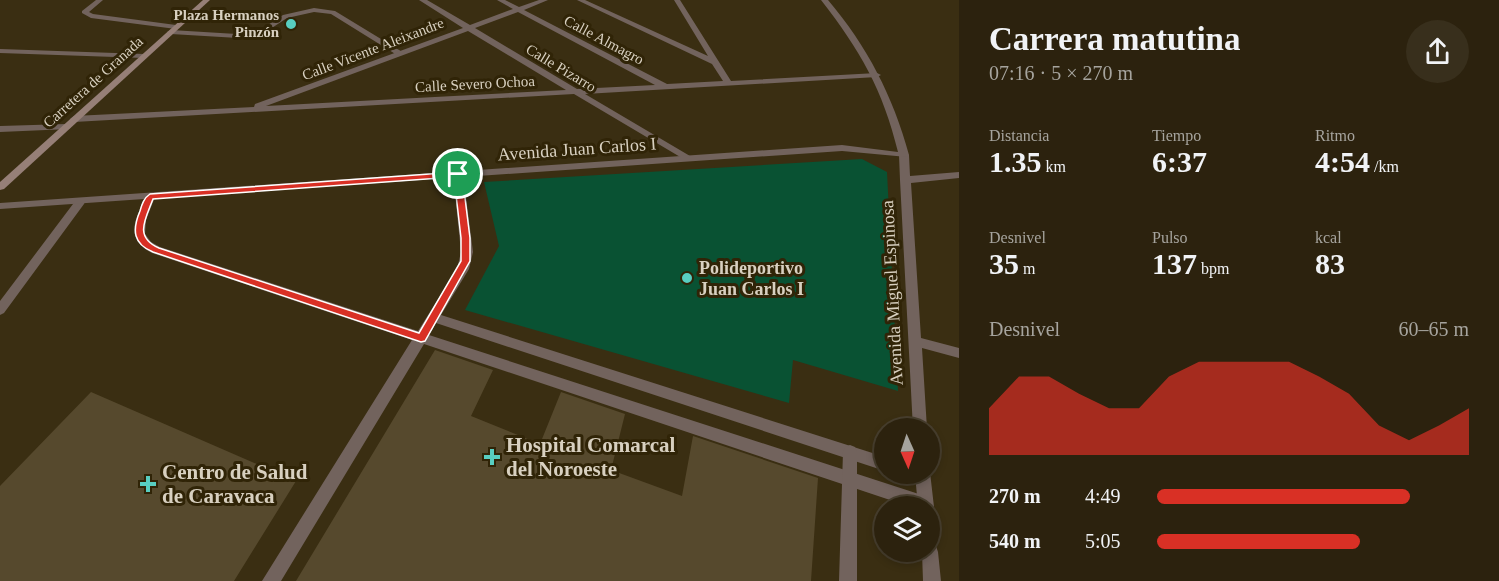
<!DOCTYPE html>
<html lang="es">
<head>
<meta charset="utf-8">
<style>
	body { margin:0; font-family:"Times New Roman",serif; background:#382f1c; color:#f1f3f6; height:100vh; display:flex; flex-direction:column; font-size:22px; white-space:nowrap }
	* { box-sizing:border-box; margin:0 }
	p { font-size:20px; color:#a6a49e }
	.icon { flex:none; width:33px; height:33px; fill:none; stroke:currentColor; stroke-width:2; stroke-linecap:round; stroke-linejoin:round }
	.map { position:relative; flex:1; overflow:hidden }
	.side { display:flex; flex-direction:column; background:#2c220e; width:540px }
	.side>* { flex:none }
	.needle { width:39px; rotate:177deg }
	.controls { position:absolute; left:874px; top:418px; display:grid; gap:12px }
	.controls a { display:grid; place-items:center; width:66px; height:66px; border-radius:50%; background:#2c220e; box-shadow:0 3px 9px #0003,0 0 0 2px #483f2e; font-size:30px }
	.pin { position:absolute; display:grid; place-items:center; width:51px; height:51px; color:#fff; margin:-26px; border:3px solid #fff; border-radius:50%; box-shadow:0 2px 6px #0007 }
	.round { display:grid; place-items:center; flex:none; width:63px; height:63px; border-radius:32px; background:#382f1c }
	.summary { display:flex; align-items:center; justify-content:space-between; height:102px; padding:0 30px }
	h1 { font-size:33px; font-weight:800; line-height:45px }
	.metrics { display:grid; grid-template-columns:repeat(3,1fr); gap:9px; height:102px; padding:6px 30px }
	.metrics div { display:grid; align-content:center }
	.metrics b { font-size:30px; font-weight:800 }
	.metrics small { font-size:16px; font-weight:400 }
	.metrics p { font-size:16px }
	.chart { height:168px; padding:12px 30px }
	.chart p { display:flex; justify-content:space-between }
	.chart svg { width:100%; height:108px; margin-top:6px; fill:#d93025; opacity:.7 }
	ul { padding:0 30px; list-style:none; font-size:20px }
	li { display:grid; grid-template-columns:96px 72px 1fr; align-items:center; height:45px }
	li i { height:15px; border-radius:8px; background:#d93025 }
	main { display:flex; flex:1; min-height:0 }
	.map>svg:first-child { display:block }
</style>
</head>
<body>
<main>
<div class="map">
<svg width="959" height="581" viewBox="0 0 959 581">
	<rect width="100%" height="100%" fill="#3a2e12"/>
	<path fill="#095233" d="M862,159L887,172L898,391L793,360L789,403L465,310L499,246L484,182Z"/>
	<path fill="#56492d" d="M435,350L493,370L471,416L540,444L561,392L625,414L611,470L682,496L693,436L818,478L811,581H296Z
		M91,392L296,481L234,581H0V486Z"/>
	<g fill="none" stroke-linecap="round" stroke-linejoin="round">
		<path fill="#72635d" fill-rule="evenodd" d="M458,171L463,174L473,252L469,269L441,315L885,457V471L436,323L429,335L925,496L931,499L933,504L931,509L930,507H911L424,344L281,581H262L412,340L152,253C131,241 131,230 140,209C142,202 144,197 150,194L155,197L146,220L145,234L151,242L160,247L418,331L457,269L461,252L453,174Z"/>
		<path fill="#72635d" fill-rule="evenodd" d="M314,8L335,11L404,53L397,55L331,14L314,12L287,18L255,39L171,34L167,32L171,30L253,35L283,15Z"/>
		<path fill="#72635d" fill-rule="evenodd" d="M96,0H103L89,12L93,14L176,25L180,27L176,29L91,18L82,13V11Z
			M419,0H427L470,25L513,9L497,0H505L519,7L539,0H548L524,10L667,84L723,81L712,64L577,0H585L708,56L674,0H680L731,81L877,73L881,75L877,77L585,94L690,156V160L687,161L574,94L74,122L70,119L74,116L254,107L255,104L463,28ZM518,12L655,85L577,89L475,28ZM468,31L566,90L266,106Z
			M0,49L144,54L148,56L144,58L0,53Z
			M66,124L71,127L69,129L0,132V126Z
			M904,152L909,155L910,176L959,172V178L911,183L921,338L959,348V358L922,348L927,429H913L900,180L899,155Z
			M80,199L85,202L84,204L4,313L0,315V301L76,200Z
			M850,445L855,447L857,452V581H839L843,452L845,447Z
			M930,472L934,507L930,513V507H918L915,474H930Z
			M930,544L936,546L938,552L941,581H923L922,552H930Z"/>
		<path fill="#72635d" fill-rule="evenodd" d="M821,0H828C867,46 893,96 909,155L907,157L842,151L0,209V203L842,145L898,152C883,90 860,50 821,0Z"/>
		<path fill="#967f77" fill-rule="evenodd" d="M203,0H210L4,189L0,190V182Z"/>
	</g>
	<path fill="#d93025" stroke="#fff" stroke-width="1.5" fill-rule="evenodd" d="M458,172L462,174L470,238V261L425,341L421,342L153,252C133,244 132,230 140,211C142,204 144,198 150,194ZM454,177L461,238V261L419,333L159,248C134,237 145,220 153,199Z"/>
	<g fill="#58cec1" stroke="#302407" stroke-width="2">
		<circle cx="291" cy="24" r="6"/>
		<circle cx="687" cy="278" r="6"/>
		<path d="M489 448h6v6h6v6h-6v6h-6v-6h-6v-6h6z"/>
		<path d="M145 475h6v6h6v6h-6v6h-6v-6h-6v-6h6z"/>
	</g>
	<g text-anchor="middle" dominant-baseline="central" stroke-width="6" stroke-linejoin="round" paint-order="stroke">
		<g font-size="15" font-weight="bold" fill="#d8d0c0" stroke="#302407" text-anchor="end">
			<text x="279" y="15">Plaza Hermanos<tspan x="279" dy="17">Pinzón</tspan></text>
		</g>
		<g font-size="15" fill="#d8d0c0" stroke="#302407">
			<text transform="translate(604 40) rotate(28)">Calle Almagro</text>
			<text transform="translate(373 49) rotate(-21)">Calle Vicente Aleixandre</text>
			<text transform="translate(561 68) rotate(31)">Calle Pizarro</text>
			<text transform="translate(93 82) rotate(-42)">Carretera de Granada</text>
			<text transform="translate(475 84) rotate(-3)">Calle Severo Ochoa</text>
		</g>
		<g font-size="18" fill="#d8d0c0" stroke="#302407">
			<text transform="translate(577 149) rotate(-4)">Avenida Juan Carlos I</text>
			<text transform="translate(892 293) rotate(-93)">Avenida Miguel Espinosa</text>
		</g>
		<g font-size="18" font-weight="bold" fill="#d8d0c0" stroke="#302407" text-anchor="start">
			<text x="699" y="268">Polideportivo<tspan x="699" dy="21">Juan Carlos I</tspan></text>
		</g>
		<g font-size="21" font-weight="bold" fill="#d8d0c0" stroke="#302407" text-anchor="start">
			<text x="506" y="445">Hospital Comarcal<tspan x="506" dy="24">del Noroeste</tspan></text>
			<text x="162" y="472">Centro de Salud<tspan x="162" dy="24">de Caravaca</tspan></text>
		</g>
	</g>
</svg>
<div class="controls">
<a><svg class="needle" viewBox="-14 -14 28 28"><path d="M0-13l5 13h-10z" fill="#e53935"/><path d="M0 13l5-13h-10z" fill="#a6a49e"/></svg></a>
<a><svg class="icon" aria-label="layers" viewBox="0 0 24 24"><path d="M12 4l9 5-9 5-9-5zM3 14l9 5 9-5"/></svg></a>
</div>
<div class="pin" style="left:458px;top:174px;background:#1e9e55"><svg class="icon" aria-label="arrive" viewBox="0 0 24 24"><path d="M6 21V4h12l-3 4 3 4H6"/></svg></div>
</div>
<section class="side">
<div class="summary"><div><h1>Carrera matutina</h1><p>07:16 · 5 × 270 m</p></div><a class="round"><svg class="icon" aria-label="share" viewBox="0 0 24 24"><path d="M12 15V3M7 8l5-5 5 5M5 13v7h14v-7"/></svg></a></div>
<div class="metrics">
<div><p>Distancia</p><b>1.35<small> km</small></b></div>
<div><p>Tiempo</p><b>6:37</b></div>
<div><p>Ritmo</p><b>4:54<small> /km</small></b></div>
</div>
<div class="metrics">
<div><p>Desnivel</p><b>35<small> m</small></b></div>
<div><p>Pulso</p><b>137<small> bpm</small></b></div>
<div><p>kcal</p><b>83</b></div>
</div>
<div class="chart"><p><span>Desnivel</span>60–65 m</p>
<svg viewBox="0 0 160 44" preserveAspectRatio="none"><path d="M0 44V25L10 12L20 12L30 19L40 25L50 25L60 12L70 6L80 6L90 6L100 6L110 12L120 19L130 32L140 38L150 32L160 25V44z"/></svg>
</div>
<ul>
<li><b>270 m</b>4:49<i style="width:81%"></i></li>
<li><b>540 m</b>5:05<i style="width:65%"></i></li>
</ul>
</section>
</main>
</body>
</html>
